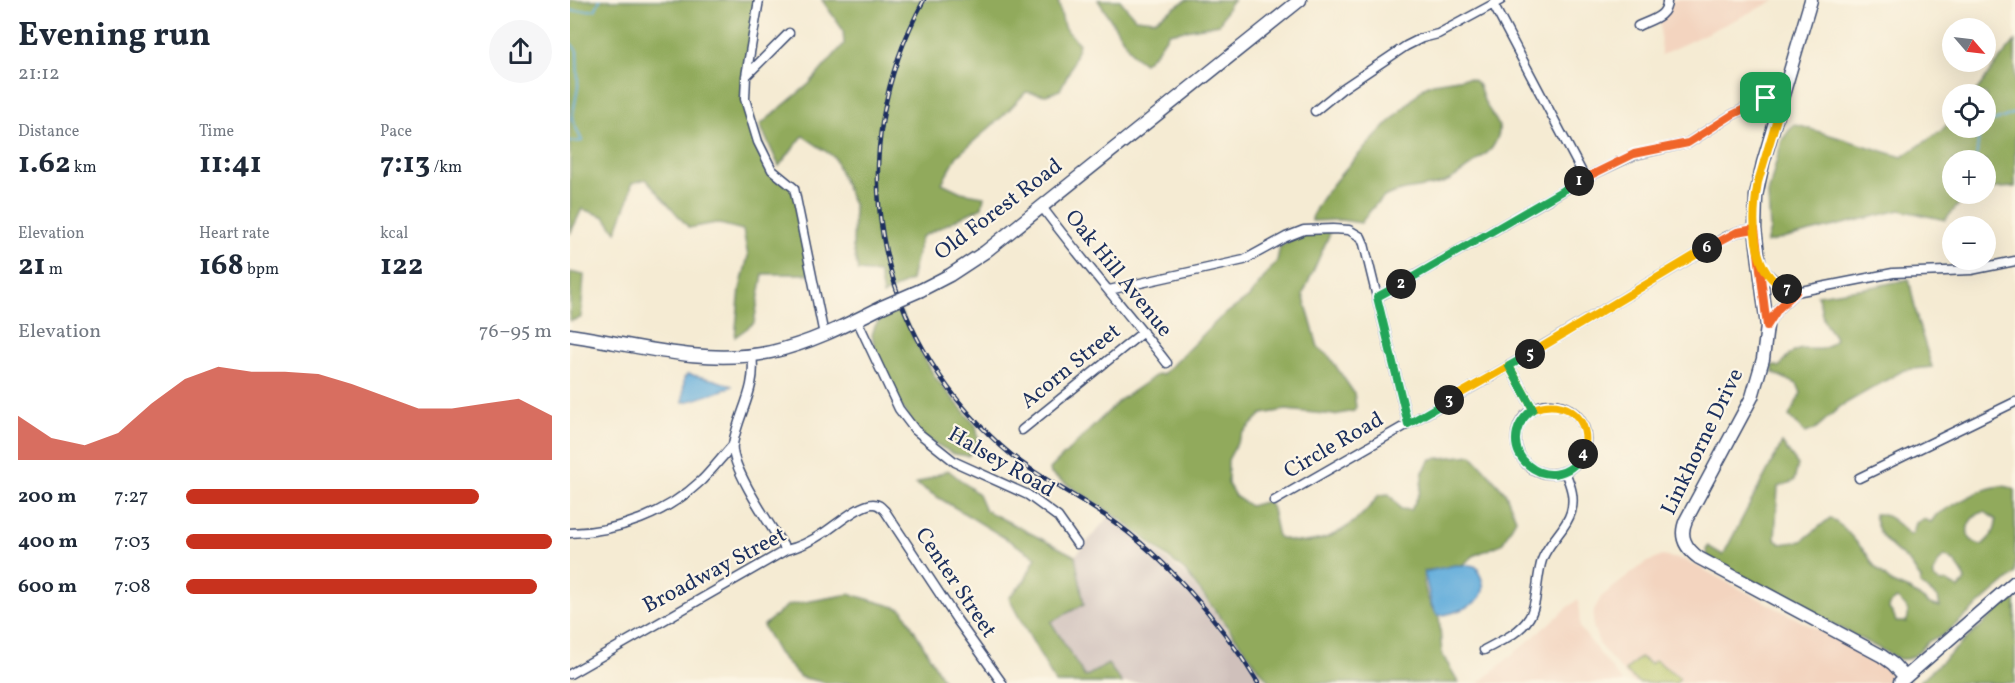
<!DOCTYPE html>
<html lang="en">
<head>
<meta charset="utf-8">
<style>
	body { margin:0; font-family:Vollkorn,serif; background:#f6f6f7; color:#1f2937; height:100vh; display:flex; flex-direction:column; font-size:22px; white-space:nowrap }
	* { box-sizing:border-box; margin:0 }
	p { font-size:20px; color:#747a83 }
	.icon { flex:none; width:33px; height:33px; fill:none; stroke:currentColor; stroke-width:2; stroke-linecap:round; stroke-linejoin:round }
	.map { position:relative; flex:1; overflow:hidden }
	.sheet { display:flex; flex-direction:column; background:#fff; width:570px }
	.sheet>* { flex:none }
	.needle { width:39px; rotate:118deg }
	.tools { position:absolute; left:1372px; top:18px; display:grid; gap:12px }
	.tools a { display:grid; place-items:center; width:54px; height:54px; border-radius:50%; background:#fff; box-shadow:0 6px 24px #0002; font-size:30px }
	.pin { position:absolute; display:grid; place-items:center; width:51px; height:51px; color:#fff; margin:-26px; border-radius:12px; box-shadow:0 3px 9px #0006 }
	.km { position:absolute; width:30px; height:30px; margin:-15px; border-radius:50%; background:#222; color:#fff; font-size:16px; line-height:30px; text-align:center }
	.round { display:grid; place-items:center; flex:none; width:63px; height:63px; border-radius:32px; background:#f6f6f7 }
	.head { display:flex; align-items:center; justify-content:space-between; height:102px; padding:0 18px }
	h1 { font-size:33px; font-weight:700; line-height:45px }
	.metrics { display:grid; grid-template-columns:repeat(3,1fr); gap:9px; height:102px; padding:6px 18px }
	.metrics div { display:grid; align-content:center }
	.metrics b { font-size:30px; font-weight:700 }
	.metrics small { font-size:16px; font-weight:400 }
	.metrics p { font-size:16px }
	.chart { height:168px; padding:12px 18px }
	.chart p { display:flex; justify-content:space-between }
	.chart svg { width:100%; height:108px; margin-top:6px; fill:#c8321e; opacity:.7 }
	ul { padding:0 18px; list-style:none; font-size:20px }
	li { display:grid; grid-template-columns:96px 72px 1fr; align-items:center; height:45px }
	li i { height:15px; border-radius:8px; background:#c8321e }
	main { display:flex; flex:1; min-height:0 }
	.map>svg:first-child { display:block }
</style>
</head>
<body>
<main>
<section class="sheet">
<div class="head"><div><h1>Evening run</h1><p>21:12</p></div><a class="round"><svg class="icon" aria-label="share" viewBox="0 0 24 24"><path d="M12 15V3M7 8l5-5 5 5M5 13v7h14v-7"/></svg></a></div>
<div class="metrics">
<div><p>Distance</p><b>1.62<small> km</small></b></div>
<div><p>Time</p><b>11:41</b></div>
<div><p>Pace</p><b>7:13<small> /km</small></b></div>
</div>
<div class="metrics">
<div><p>Elevation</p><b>21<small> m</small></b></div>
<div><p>Heart rate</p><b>168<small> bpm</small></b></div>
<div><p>kcal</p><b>122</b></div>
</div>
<div class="chart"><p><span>Elevation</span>76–95 m</p>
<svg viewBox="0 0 160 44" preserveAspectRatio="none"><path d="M0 44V26L10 35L20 38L30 33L40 21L50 11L60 6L70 8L80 8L90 9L100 13L110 18L120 23L130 23L140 21L150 19L160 26V44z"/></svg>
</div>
<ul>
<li><b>200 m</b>7:27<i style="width:80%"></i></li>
<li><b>400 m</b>7:03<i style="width:100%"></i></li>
<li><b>600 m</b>7:08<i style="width:96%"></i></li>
</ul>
</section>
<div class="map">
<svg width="1445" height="683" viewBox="0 0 1445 683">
	<rect width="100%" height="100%" fill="#fcf5e5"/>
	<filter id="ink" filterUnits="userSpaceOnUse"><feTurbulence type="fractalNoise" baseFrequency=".0167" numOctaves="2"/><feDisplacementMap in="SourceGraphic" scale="12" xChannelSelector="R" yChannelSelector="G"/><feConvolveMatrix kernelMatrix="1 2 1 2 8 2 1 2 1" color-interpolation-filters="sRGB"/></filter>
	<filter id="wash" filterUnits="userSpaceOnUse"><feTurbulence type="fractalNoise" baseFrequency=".008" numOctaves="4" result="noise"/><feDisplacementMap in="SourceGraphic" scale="24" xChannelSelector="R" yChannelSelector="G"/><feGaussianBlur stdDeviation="1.35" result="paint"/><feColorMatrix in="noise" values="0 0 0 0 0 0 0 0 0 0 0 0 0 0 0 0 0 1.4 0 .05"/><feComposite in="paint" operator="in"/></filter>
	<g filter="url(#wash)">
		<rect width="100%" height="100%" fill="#f5ebd3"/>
		<path fill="#f3d4bf" d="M1100,0H1206L1091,55L1090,21L1095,17L1100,6Z
			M1092,556L1115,560L1307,661L1316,668L1321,676L1315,683H1063L1030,646L1023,626L1024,610L1031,597L1075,563Z
			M1008,599L1010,628L1053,683H909Z"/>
		<path fill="#cfc0bb" d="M540,515L616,575L697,683H553L538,664L516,677L481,622L514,604L505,556Z"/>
		<path fill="#b7c568" stroke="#697a63" stroke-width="1.5" d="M1070,657L1081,664L1085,660L1110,678L1106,683H1069L1055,671Z"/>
		<path fill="#91aa5c" stroke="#566c5d" stroke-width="1.5" fill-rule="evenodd" d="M0,0H189L175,99L202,170L224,188L243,274H193L184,323L165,337L170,289L178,256L173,230L146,223L119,228L76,179L62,183L59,198L46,232L35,217L12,209L0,234Z
			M252,0H488L494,27L509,44L501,68L490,90L476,95L456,92L434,115L387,156L372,183L391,192L414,196L412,207L351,237L341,280L313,295L309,273L288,271L283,247L284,207L264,157L233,136L209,166L190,125L239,84L274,44L273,30Z
			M528,0H550L565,18L585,20L616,0H664L659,5L649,24L599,33L586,52L574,63L563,55Z
			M1445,41V187L1416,189V160H1383V194H1398L1375,220L1330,210L1196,243L1200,230L1198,194L1205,166L1212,140L1224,124L1332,157L1371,131L1383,118V128H1416V94H1404L1426,64Z
			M894,78C911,78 910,91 915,103C919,111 927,119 929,127C930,134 926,142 922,148C916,155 886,177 878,181C858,190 835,186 816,196C805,202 798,214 791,223L771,220L742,221C741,196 833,110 854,87L863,83Z
			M761,231L733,294L748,347L759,356L784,393L786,407L784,411L764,415L716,410L692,414L672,434L658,460V484L665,496L680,506L698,501L702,509L708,537C748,553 786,527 809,495L819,494L831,509L841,510L850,492L853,472L861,459L902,455L935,492L946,519L932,544L905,555L891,566L854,571C852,582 859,610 869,615L872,654L889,683H700L615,571L550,519L481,474L480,469L550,400L588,374L592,375L650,318L679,297L707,261L710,246L732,233Z
			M0,272L14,275L11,318L0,321Z
			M1339,279L1348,322L1362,367L1334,370L1271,406L1244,430L1235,433L1219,416L1231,393L1227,384L1203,373V365L1210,367C1214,360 1220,352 1228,350C1244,346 1252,356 1265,339C1263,332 1257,329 1254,321C1251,313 1251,303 1247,295L1302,287Z
			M330,310L343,337L365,377L406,426C410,439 407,447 398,456L384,454L353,437L327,401L305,350L302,335L305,326L311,318Z
			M1212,443L1228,465L1224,481L1208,487L1205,539L1211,544L1232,541L1260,518L1274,528L1296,553L1305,567L1322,583L1341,591L1360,604L1370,607L1368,598L1350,584L1351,579C1347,574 1344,568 1340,563C1322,545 1309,542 1304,514C1318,512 1330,526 1340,535L1343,533L1346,523L1353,519L1361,522L1366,515C1385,505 1426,476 1445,490V574L1372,636C1368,637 1362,639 1358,642C1348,651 1344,661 1329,659L1152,566L1138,557L1136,550L1138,546L1153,555ZM1415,512L1426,520C1426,532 1421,537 1412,545C1390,542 1395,515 1415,512ZM1374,556C1384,559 1392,570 1395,580L1389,589L1376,581L1371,583L1364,578C1362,570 1368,563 1374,556ZM1327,599C1336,605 1342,612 1336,622H1326L1324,615L1319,609L1320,604Z
			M378,470L408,494L415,510L505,556L514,604L481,622L515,677L538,664L552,683H485C471,654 453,627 439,598L455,580L466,557L346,484Z
			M280,594L332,609L375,683H257L230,677L208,653L193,626L218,605Z
			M1445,595V683H1348Z"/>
		<path fill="#63addb" stroke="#3f6e9c" stroke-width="1.5" d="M118,374L145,380L162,386C158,389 119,402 113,402L114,378Z
			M885,565C891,566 898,564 904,566C911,569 906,567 909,573C920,593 909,603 890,610C882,613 875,616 867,615L862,606L854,572Z"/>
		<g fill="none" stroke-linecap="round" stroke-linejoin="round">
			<path stroke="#63addb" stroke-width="2" d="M0,11L25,10L30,0
				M0,42L7,51L8,87L2,119L12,141L0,142
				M1416,126L1422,122L1445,113
				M1406,160L1409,134L1415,128"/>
		</g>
	</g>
	<g filter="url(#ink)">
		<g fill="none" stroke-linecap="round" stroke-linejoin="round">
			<g stroke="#3c4b70" stroke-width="11">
				<path id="street" d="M189,0L176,76L175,99L188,142L202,170L224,188L254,335
					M923,4L1015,178
					M1068,26C1080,20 1098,17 1097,0
					M176,76L219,33
					M745,111L772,89L836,46L852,38L868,34L931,0
					M472,207C512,261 556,310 597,363
					M1190,265C1202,279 1210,286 1226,292L1323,273L1401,270L1445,261
					M539,290L674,260L716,237L734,230L763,229L779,230L791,237L794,244L838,424
					M808,297L1015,178L1064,155L1118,143L1162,115L1196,98L1206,96L1213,98
					M287,320L329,409L345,430L385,462L458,495L488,517L507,544
					M1197,326L1208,309L1226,292
					M182,355C187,390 169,411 163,444C159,466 203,529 216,550
					M939,366L963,409
					M946 439a35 35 0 1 1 70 0a35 35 0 1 1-70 0Z
					M452,430L573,332
					M1289,478L1445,402
					M704,501L939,366L1156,237L1167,232L1185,229
					M0,533C48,532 96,514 132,480C143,469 152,457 163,445
					M914,650C930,641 949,634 959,618C968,604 966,578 972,560C978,542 996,530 1001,512C1005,498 1001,486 995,472
					M0,674L216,550C230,547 243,540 255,532C266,525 290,504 303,504C309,504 311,507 315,511L387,620L432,683"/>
			</g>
			<g stroke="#3c4b70" stroke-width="15">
				<path id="secondary" d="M1241,0L1193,163L1186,196L1185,229L1197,326L1193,359L1182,397L1116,520C1109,536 1115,548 1129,558L1312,656L1323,664L1335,677
					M351,290L380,275L415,252L730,0
					M0,335C66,345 134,366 201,352C241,343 276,325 312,307
					M1330,682L1445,582"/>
			</g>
			<use href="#street" stroke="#fff" stroke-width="8"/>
			<use href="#secondary" stroke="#fff" stroke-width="12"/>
			<g stroke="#1b2f5e" stroke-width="4.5">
				<path id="rail" d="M354,0C271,153 302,329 431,446C459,472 493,488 525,509C588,548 650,620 688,683"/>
			</g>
			<use href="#rail" stroke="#fcf5e5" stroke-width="2" stroke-dasharray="7" stroke-linecap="butt"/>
			<g stroke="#3c4b70" stroke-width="15" stroke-linecap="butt">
				<path id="secondary-bridge" d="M312,307L351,290"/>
			</g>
			<use href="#secondary-bridge" stroke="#fff" stroke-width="12"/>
		</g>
	</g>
	<g fill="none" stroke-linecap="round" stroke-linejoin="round" filter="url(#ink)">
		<g stroke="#fff" stroke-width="12">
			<path id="split-1" d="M1009,181L1064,154L1118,143L1162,115L1196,98"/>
		</g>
		<g stroke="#fff" stroke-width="12">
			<path id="split-2" d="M831,284L1009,181"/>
		</g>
		<g stroke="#fff" stroke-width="12">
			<path id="split-3" d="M831,284L807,297L838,424L879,400"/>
		</g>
		<g stroke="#fff" stroke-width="12">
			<path id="split-4" d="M879,400L939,366L963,409C996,396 1024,420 1013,454"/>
		</g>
		<g stroke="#fff" stroke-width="12">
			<path id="split-5" d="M960,354L939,366L963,409C914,449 983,504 1013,454"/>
		</g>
		<g stroke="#fff" stroke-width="12">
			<path id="split-6" d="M960,354L1137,248"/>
		</g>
		<g stroke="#fff" stroke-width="12">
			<path id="split-7" d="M1137,248L1167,232L1185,229L1197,326L1208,309L1226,292L1217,289"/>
		</g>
		<g stroke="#fff" stroke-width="12">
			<path id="split-8" d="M1196,98L1206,96L1213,98L1188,182C1182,215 1179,274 1217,289"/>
		</g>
		<use href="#split-1" stroke="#f0652b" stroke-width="8"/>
		<use href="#split-2" stroke="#22a559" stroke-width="8"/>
		<use href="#split-3" stroke="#22a559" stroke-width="8"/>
		<use href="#split-4" stroke="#f5b400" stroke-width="8"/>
		<use href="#split-5" stroke="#22a559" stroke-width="8"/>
		<use href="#split-6" stroke="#f5b400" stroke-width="8"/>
		<use href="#split-7" stroke="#f0652b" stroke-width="8"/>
		<use href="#split-8" stroke="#f5b400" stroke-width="8"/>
	</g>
	<g text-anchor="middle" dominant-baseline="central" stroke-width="4.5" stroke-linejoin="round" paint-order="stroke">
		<g font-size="22" fill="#1b2f5e" stroke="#fcf5e5">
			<text transform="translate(429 210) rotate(-37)">Old Forest Road</text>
			<text transform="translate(548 274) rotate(51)">Oak Hill Avenue</text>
			<text transform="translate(501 367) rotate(-39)">Acorn Street</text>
			<text transform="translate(1133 442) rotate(-64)">Linkhorne Drive</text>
			<text transform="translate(764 446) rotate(-30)">Circle Road</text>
			<text transform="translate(431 463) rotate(30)">Halsey Road</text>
			<text transform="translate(145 571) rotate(-28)">Broadway Street</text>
			<text transform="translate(385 583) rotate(56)">Center Street</text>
		</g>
	</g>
</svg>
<div class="tools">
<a><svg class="needle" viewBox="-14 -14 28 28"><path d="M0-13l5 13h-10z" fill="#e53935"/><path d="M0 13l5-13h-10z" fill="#747a83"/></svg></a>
<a><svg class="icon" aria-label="locate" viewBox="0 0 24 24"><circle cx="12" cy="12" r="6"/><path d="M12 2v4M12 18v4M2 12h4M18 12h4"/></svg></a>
<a>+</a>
<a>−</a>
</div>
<div class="pin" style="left:1196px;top:98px;background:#1e9e55"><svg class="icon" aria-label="arrive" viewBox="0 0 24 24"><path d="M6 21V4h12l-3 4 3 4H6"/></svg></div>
<b class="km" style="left:1009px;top:181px">1</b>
<b class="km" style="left:831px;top:284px">2</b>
<b class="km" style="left:879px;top:400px">3</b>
<b class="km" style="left:1013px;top:454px">4</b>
<b class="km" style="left:960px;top:354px">5</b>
<b class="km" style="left:1137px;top:248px">6</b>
<b class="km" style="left:1217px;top:289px">7</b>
</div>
</main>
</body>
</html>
